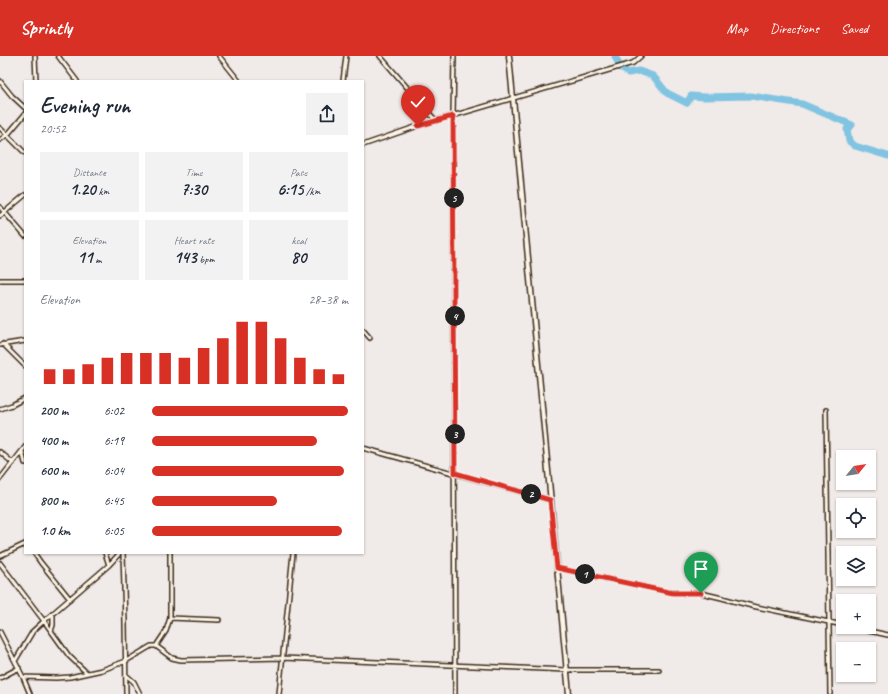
<!DOCTYPE html>
<html lang="en">
<head>
<meta charset="utf-8">
<style>
	body { margin:0; font-family:Caveat,sans-serif; background:#f2f2f3; color:#1f2937; height:100vh; display:flex; flex-direction:column; font-size:15px; white-space:nowrap }
	* { box-sizing:border-box; margin:0 }
	p { font-size:13px; color:#747a83 }
	.icon { flex:none; width:22px; height:22px; fill:none; stroke:currentColor; stroke-width:2; stroke-linecap:round; stroke-linejoin:round }
	.map { position:relative; flex:1; overflow:hidden }
	.sheet { position:absolute; left:24px; top:24px; width:340px; height:474px; display:flex; flex-direction:column; background:#fff; border-radius:0px; box-shadow:0 1px 3px #0004 }
	.sheet>* { flex:none }
	.needle { width:26px; rotate:60deg }
	.buttons { position:absolute; left:836px; top:394px; display:grid; gap:8px }
	.buttons a { display:grid; place-items:center; width:40px; height:40px; border-radius:0px; background:#fff; box-shadow:0 1px 3px #0004; font-size:20px }
	.pin { position:absolute; display:grid; place-items:center; width:34px; height:34px; color:#fff; margin:-41px -17px; border-radius:50% 50% 50% 0; rotate:-45deg; box-shadow:0 0 4px #0007 }
	.pin .icon { rotate:45deg }
	.km { position:absolute; width:20px; height:20px; margin:-10px; border-radius:50%; background:#222; color:#fff; font-size:11px; line-height:20px; text-align:center }
	.round { display:grid; place-items:center; flex:none; width:42px; height:42px; border-radius:0px; background:#f2f2f3 }
	.head { display:flex; align-items:center; justify-content:space-between; height:68px; padding:0 16px }
	h1 { font-size:22px; font-weight:700; line-height:30px }
	.metrics { display:grid; grid-template-columns:repeat(3,1fr); gap:6px; height:68px; padding:4px 16px }
	.metrics div { display:grid; align-content:center; border-radius:0px; background:#f2f2f3; text-align:center }
	.metrics b { font-size:17px; font-weight:700 }
	.metrics small { font-size:11px; font-weight:400 }
	.metrics p { font-size:11px }
	.chart { height:112px; padding:8px 16px }
	.chart p { display:flex; justify-content:space-between }
	.chart svg { width:100%; height:72px; margin-top:4px; stroke:#d93025; stroke-width:6 }
	ul { padding:0 16px; list-style:none; font-size:13px }
	li { display:grid; grid-template-columns:64px 48px 1fr; align-items:center; height:30px }
	li i { height:10px; border-radius:5px; background:#d93025 }
	header { display:flex; align-items:center; gap:24px; box-sizing:border-box; height:56px; padding:0 20px; background:#d93025; color:#fff }
	header strong { font-size:19px }
	nav { display:flex; gap:22px; margin-inline-start:auto; font-size:14px }
	.map>svg:first-child { display:block }
</style>
</head>
<body>
<header>
<strong>Sprintly</strong>
<nav><a>Map</a><a>Directions</a><a>Saved</a></nav>
</header>
<div class="map">
<svg width="888" height="638" viewBox="0 0 888 638">
	<rect width="100%" height="100%" fill="#f0eae8"/>
	<filter id="ink" filterUnits="userSpaceOnUse"><feTurbulence type="fractalNoise" baseFrequency=".025" numOctaves="2"/><feDisplacementMap in="SourceGraphic" scale="8" xChannelSelector="R" yChannelSelector="G"/><feConvolveMatrix kernelMatrix="1 2 1 2 8 2 1 2 1" color-interpolation-filters="sRGB"/></filter>
	<g filter="url(#ink)">
		<g fill="none" stroke-linecap="round" stroke-linejoin="round">
			<path stroke="#81c4e1" stroke-width="7" d="M615,0L620,11L628,17L639,15L653,20L667,37L687,47L691,40L704,41L751,40L802,48L852,69L847,73L849,85L855,90L888,100"/>
			<g stroke="#3b2a1e" stroke-width="6">
				<path id="minor" d="M35,0L36,25
					M58,0L77,25
					M219,0L239,25
					M380,0L436,65
					M454,0L453,60L455,638
					M0,25L12,40L25,52
					M343,25L346,0
					M0,72L25,97
					M0,84L9,77L25,58
					M363,89L418,70L633,7L641,0
					M0,151L25,180
					M0,160L25,139
					M0,224H25
					M363,274L370,282
					M3,288L25,310
					M0,289L25,285
					M0,353L12,349L25,342
					M826,354L830,638
					M363,392L550,444
					M22,395L25,407
					M0,396L13,407
					M0,423L25,391
					M34,497L41,507L70,543
					M123,497L125,567L126,638
					M0,500L25,488
					M0,507L44,565L33,575L15,605
					M109,509L120,497
					M557,512L673,537H701L722,542L752,550L843,569
					M170,562L219,564
					M851,571L888,579
					M51,575L53,569V557
					M0,576L23,621L30,638
					M156,590L166,575L170,562V497
					M87,617L69,600L44,565L109,509L105,497
					M126,619L134,626L140,638
					M23,621L56,622L70,621L102,614L126,605L151,590H156L172,602L181,604L283,602L566,614H659
					M0,622L19,612
					M279,638L293,497"/>
			</g>
			<g stroke="#3b2a1e" stroke-width="7">
				<path id="tertiary" d="M509,0L569,638"/>
			</g>
			<use href="#minor" stroke="#fcf5e5" stroke-width="3"/>
			<use href="#tertiary" stroke="#fcf5e5" stroke-width="4"/>
		</g>
	</g>
	<g fill="none" stroke-linecap="round" stroke-linejoin="round" filter="url(#ink)">
		<g stroke="#fff" stroke-width="8">
			<path id="route" d="M418,70L453,60L455,417L550,444L557,512L673,537H701"/>
		</g>
		<use href="#route" stroke="#d93025" stroke-width="5"/>
	</g>
</svg>
<div class="buttons">
<a><svg class="needle" viewBox="-14 -14 28 28"><path d="M0-13l5 13h-10z" fill="#e53935"/><path d="M0 13l5-13h-10z" fill="#747a83"/></svg></a>
<a><svg class="icon" aria-label="locate" viewBox="0 0 24 24"><circle cx="12" cy="12" r="6"/><path d="M12 2v4M12 18v4M2 12h4M18 12h4"/></svg></a>
<a><svg class="icon" aria-label="layers" viewBox="0 0 24 24"><path d="M12 4l9 5-9 5-9-5zM3 14l9 5 9-5"/></svg></a>
<a>+</a>
<a>−</a>
</div>
<div class="pin" style="left:701px;top:537px;background:#1e9e55"><svg class="icon" aria-label="arrive" viewBox="0 0 24 24"><path d="M6 21V4h12l-3 4 3 4H6"/></svg></div>
<div class="pin" style="left:418px;top:70px;background:#d93025"><svg class="icon" aria-label="check" viewBox="0 0 24 24"><path d="M5 12l5 5 9-10"/></svg></div>
<b class="km" style="left:585px;top:518px">1</b>
<b class="km" style="left:531px;top:438px">2</b>
<b class="km" style="left:455px;top:378px">3</b>
<b class="km" style="left:455px;top:260px">4</b>
<b class="km" style="left:454px;top:142px">5</b>
<section class="sheet">
<div class="head"><div><h1>Evening run</h1><p>20:52</p></div><a class="round"><svg class="icon" aria-label="share" viewBox="0 0 24 24"><path d="M12 15V3M7 8l5-5 5 5M5 13v7h14v-7"/></svg></a></div>
<div class="metrics">
<div><p>Distance</p><b>1.20<small> km</small></b></div>
<div><p>Time</p><b>7:30</b></div>
<div><p>Pace</p><b>6:15<small> /km</small></b></div>
</div>
<div class="metrics">
<div><p>Elevation</p><b>11<small> m</small></b></div>
<div><p>Heart rate</p><b>143<small> bpm</small></b></div>
<div><p>kcal</p><b>80</b></div>
</div>
<div class="chart"><p><span>Elevation</span>28–38 m</p>
<svg viewBox="0 0 160 44" preserveAspectRatio="none"><path d="M5 44V35M15 44V35M25 44V32M35 44V28M45 44V25M55 44V25M65 44V25M75 44V28M85 44V22M95 44V16M105 44V6M115 44V6M125 44V16M135 44V28M145 44V35M155 44V38"/></svg>
</div>
<ul>
<li><b>200 m</b>6:02<i style="width:100%"></i></li>
<li><b>400 m</b>6:19<i style="width:84%"></i></li>
<li><b>600 m</b>6:04<i style="width:98%"></i></li>
<li><b>800 m</b>6:45<i style="width:64%"></i></li>
<li><b>1.0 km</b>6:05<i style="width:97%"></i></li>
</ul>
</section>
</div>
</body>
</html>
